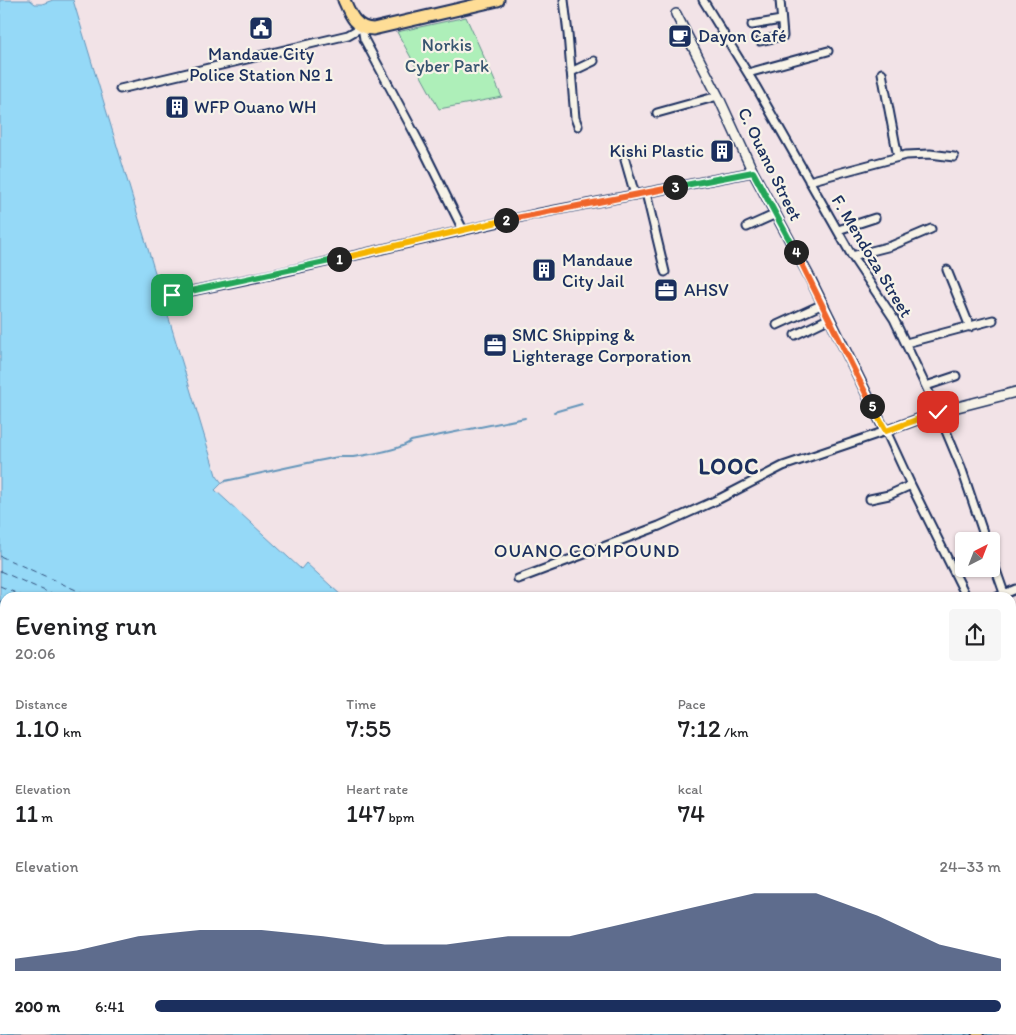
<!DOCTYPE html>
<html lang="en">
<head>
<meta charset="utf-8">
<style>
	body { margin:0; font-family:Itim,sans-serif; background:#f6f6f6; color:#202124; height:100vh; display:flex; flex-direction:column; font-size:19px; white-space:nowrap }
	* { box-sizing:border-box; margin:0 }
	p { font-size:16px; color:#757577 }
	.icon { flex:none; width:28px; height:28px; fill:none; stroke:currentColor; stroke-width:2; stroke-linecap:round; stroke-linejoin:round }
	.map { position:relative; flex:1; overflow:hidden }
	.drawer { position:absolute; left:0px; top:592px; width:1016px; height:442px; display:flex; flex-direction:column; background:#fff; border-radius:15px 15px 0 0; box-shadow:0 1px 4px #0004 }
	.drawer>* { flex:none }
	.needle { width:32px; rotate:42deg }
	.tools { position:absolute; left:955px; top:532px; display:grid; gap:10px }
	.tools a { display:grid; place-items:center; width:45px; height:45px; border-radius:5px; background:#fff; box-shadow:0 1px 4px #0004; font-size:25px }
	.pin { position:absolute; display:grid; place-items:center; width:42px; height:42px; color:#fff; margin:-21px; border-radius:10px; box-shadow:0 2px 8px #0006 }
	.km { position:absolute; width:25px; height:25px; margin:-12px; border-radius:50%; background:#222; color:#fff; font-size:14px; line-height:25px; text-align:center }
	.round { display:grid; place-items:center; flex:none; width:52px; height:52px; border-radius:5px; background:#f6f6f6 }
	.overview { display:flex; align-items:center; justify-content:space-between; height:85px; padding:0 15px }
	h1 { font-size:28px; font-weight:600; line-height:38px }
	.stats { display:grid; grid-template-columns:repeat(3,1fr); gap:8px; height:85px; padding:5px 15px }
	.stats div { display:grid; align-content:center }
	.stats b { font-size:25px; font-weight:600 }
	.stats small { font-size:14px; font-weight:400 }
	.stats p { font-size:14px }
	.chart { height:140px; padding:10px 15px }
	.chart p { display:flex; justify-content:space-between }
	.chart svg { width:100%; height:90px; margin-top:5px; fill:#1b2f5e; opacity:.7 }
	ul { padding:0 15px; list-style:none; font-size:16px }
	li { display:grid; grid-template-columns:80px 60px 1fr; align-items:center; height:38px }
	li i { height:12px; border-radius:6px; background:#1b2f5e }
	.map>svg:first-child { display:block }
</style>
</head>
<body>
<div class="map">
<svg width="1016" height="1035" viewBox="0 0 1016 1035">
	<rect width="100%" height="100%" fill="#f2e3e7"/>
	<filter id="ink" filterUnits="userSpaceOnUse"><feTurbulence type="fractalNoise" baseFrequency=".02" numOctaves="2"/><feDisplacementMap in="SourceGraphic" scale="10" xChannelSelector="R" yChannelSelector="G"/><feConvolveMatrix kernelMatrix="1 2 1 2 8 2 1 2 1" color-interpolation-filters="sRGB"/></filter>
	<g filter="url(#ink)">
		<path fill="#aeefb9" stroke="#648f8c" d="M466,17L502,97L439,109L397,32Z"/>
		<path fill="#95d9f7" stroke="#6495ba" d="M0,0H30L35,4H42L53,0H73L216,475L222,483L215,490L301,569L306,563L343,597L5,598V1030H23L22,1035H0Z
			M1015,791L1016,834L1011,853V796Z
			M1011,906L1016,909V1035H55L38,1031L39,1030H1011Z"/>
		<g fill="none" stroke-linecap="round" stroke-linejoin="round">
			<path stroke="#6495ba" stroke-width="2" d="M554,412L582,404
				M222,483L225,481C263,473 300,464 338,457C343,457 348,457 353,457C367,455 402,450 411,441L525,418"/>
			<path stroke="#33517d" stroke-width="1" stroke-dasharray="6 5" stroke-linecap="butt" d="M0,556L94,598
				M0,571L61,598
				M0,586L27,598
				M0,601L5,603
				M0,616L5,618
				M0,631L5,633
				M0,646L5,648
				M0,660L5,662
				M0,675L5,677
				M0,690L5,692
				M0,705L5,707
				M0,719L5,721
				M0,734L5,736
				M0,755L5,756
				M0,758L5,760
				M0,778L5,780
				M0,793L5,794
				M0,807L5,809
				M0,822L5,823
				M0,836L5,838
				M0,850L5,852
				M0,865L5,867
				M0,879L5,881
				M0,894L5,895
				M0,908L5,910
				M0,955L5,961
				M1011,1026L1016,1028
				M401,1030L419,1035
				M440,1030L457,1035
				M478,1030L494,1035
				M513,1030L529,1035
				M547,1030L562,1035
				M579,1030L594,1035
				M610,1030L624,1035
				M639,1030L653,1035
				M681,1030L696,1035
				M692,1030L705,1035
				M709,1030L723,1035
				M745,1030L758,1035
				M769,1030L782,1035
				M792,1030L804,1035
				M814,1030L826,1035
				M835,1030L847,1035
				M859,1030L870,1035
				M878,1030L889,1035
				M896,1030L907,1035
				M914,1030L924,1035
				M931,1030L943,1035
				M951,1030L967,1035
				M999,1030L1014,1035
				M981,1032L990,1035"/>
			<g stroke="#1b2f5e" stroke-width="11">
				<path id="minor" d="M564,0L568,34L575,118L578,126
					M703,0L755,85L852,256L894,319L938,412L961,467L986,541
					M752,25L781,20
					M362,27L364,39L425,153L463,230
					M760,41L783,36L780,0
					M571,72L594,61
					M748,73L828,51
					M882,73L898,157
					M120,89L348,35L362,27
					M657,113L718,96
					M625,160L635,195
					M809,181L906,155L930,154L954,157
					M646,193L665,272
					M747,227L776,214
					M838,230L875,218
					M852,256L891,246L931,229
					M947,270L970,327
					M172,295L274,274L535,214L753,172
					M777,325L823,304
					M795,335L830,318
					M906,343L993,320
					M926,386L956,376
					M870,499L889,495L911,485
					M991,556L1004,593
					M518,579L659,526L719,499L783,466L886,431L911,485L967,598
					M995,598L1016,589
					M1011,684L1016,693"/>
			</g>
			<g stroke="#1b2f5e" stroke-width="12">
				<path id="tertiary" d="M676,14L718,96L753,172L809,276L882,425L886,431L938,412L1016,392"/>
			</g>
			<g stroke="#1b2f5e" stroke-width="15">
				<path id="primary" d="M1011,889L1016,870
					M975,1035L976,1030"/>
			</g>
			<g stroke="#1b2f5e" stroke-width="15">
				<path id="trunk" d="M344,0C350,14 355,28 373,29L498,0"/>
			</g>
			<use href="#minor" stroke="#f7f3e8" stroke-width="7"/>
			<use href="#tertiary" stroke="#f7f3e8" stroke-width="9"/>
			<use href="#primary" stroke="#fedd96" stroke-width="11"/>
			<use href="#trunk" stroke="#fedd96" stroke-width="11"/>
		</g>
	</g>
	<g fill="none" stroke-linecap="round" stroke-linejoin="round" filter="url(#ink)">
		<g stroke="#fff" stroke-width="10">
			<path id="split-1" d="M172,295L339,259"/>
		</g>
		<g stroke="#fff" stroke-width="10">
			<path id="split-2" d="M339,259L506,220"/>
		</g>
		<g stroke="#fff" stroke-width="10">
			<path id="split-3" d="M506,220L675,187"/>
		</g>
		<g stroke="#fff" stroke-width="10">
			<path id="split-4" d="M675,187L753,172L796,252"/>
		</g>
		<g stroke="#fff" stroke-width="10">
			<path id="split-5" d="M796,252L872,406"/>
		</g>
		<g stroke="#fff" stroke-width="10">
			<path id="split-6" d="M872,406L886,431L938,412"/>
		</g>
		<use href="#split-1" stroke="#22a559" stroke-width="6"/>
		<use href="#split-2" stroke="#f5b400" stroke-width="6"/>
		<use href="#split-3" stroke="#f0652b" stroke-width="6"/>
		<use href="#split-4" stroke="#22a559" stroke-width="6"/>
		<use href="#split-5" stroke="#f0652b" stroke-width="6"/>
		<use href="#split-6" stroke="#f5b400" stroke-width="6"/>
	</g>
	<defs>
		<g id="civic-square" transform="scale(1.25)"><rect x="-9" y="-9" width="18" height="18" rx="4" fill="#1b2f5e" stroke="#f7f3e8"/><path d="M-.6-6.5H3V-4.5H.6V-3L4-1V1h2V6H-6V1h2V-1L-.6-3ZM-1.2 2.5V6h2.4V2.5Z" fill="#fff"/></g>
		<g id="cafe-square" transform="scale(1.25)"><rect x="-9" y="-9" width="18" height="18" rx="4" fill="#1b2f5e" stroke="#f7f3e8"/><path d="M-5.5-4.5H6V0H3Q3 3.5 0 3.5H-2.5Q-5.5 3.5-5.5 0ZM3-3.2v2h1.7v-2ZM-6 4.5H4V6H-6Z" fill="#fff"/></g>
		<g id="building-square" transform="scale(1.25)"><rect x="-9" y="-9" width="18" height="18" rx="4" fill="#1b2f5e" stroke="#f7f3e8"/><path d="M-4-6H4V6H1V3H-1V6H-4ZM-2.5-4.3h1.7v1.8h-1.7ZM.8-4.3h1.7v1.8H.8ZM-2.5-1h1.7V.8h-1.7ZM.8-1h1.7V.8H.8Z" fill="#fff"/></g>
		<g id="office-square" transform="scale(1.25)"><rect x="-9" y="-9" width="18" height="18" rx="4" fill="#1b2f5e" stroke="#f7f3e8"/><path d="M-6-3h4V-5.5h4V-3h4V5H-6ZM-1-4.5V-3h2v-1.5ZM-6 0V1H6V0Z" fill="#fff"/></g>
	</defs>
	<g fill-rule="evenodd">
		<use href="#civic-square" x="261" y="28"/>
		<use href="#cafe-square" x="680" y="36"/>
		<use href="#building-square" x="177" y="107"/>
		<use href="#building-square" x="722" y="151"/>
		<use href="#building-square" x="544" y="270"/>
		<use href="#office-square" x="666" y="290"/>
		<use href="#office-square" x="495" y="345"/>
	</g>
	<g text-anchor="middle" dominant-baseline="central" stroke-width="4.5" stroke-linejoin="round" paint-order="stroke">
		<g font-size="18" fill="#1b2f5e" stroke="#f7f3e8" text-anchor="start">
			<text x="698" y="36">Dayon Café</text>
			<text x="261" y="54" text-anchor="middle">Mandaue City<tspan x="261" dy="21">Police Station № 1</tspan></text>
			<text x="194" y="107">WFP Ouano WH</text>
			<text x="704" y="151" text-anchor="end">Kishi Plastic</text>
			<text x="562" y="260">Mandaue<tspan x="562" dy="21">City Jail</tspan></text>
			<text x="684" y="290">AHSV</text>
			<text x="512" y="335">SMC Shipping &amp;<tspan x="512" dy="21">Lighterage Corporation</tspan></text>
		</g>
		<g font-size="18" fill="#385570" stroke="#f7f3e8">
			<text x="447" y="45">Norkis<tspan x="447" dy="21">Cyber Park</tspan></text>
		</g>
		<g font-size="18" fill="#1b2f5e" stroke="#f7f3e8">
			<text transform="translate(770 164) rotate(64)">C. Ouano Street</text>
			<text transform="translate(872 256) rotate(59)">F. Mendoza Street</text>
		</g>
		<g font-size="19" letter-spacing="1" fill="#1b2f5e" stroke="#f7f3e8">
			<text x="587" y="550">OUANO COMPOUND</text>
		</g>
		<g font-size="22" font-weight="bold" letter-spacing="1" fill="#1b2f5e" stroke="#f7f3e8">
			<text x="729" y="466">LOOC</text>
		</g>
	</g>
</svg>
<div class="tools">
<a><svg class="needle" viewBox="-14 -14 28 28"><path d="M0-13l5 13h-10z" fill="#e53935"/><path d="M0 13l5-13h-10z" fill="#757577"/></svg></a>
</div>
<div class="pin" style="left:172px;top:295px;background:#1e9e55"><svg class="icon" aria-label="arrive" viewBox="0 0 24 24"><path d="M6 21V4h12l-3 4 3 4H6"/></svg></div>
<div class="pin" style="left:938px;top:412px;background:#d93025"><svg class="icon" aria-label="check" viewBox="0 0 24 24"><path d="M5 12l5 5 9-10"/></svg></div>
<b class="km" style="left:339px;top:259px">1</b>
<b class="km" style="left:506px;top:220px">2</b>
<b class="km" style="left:675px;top:187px">3</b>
<b class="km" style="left:796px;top:252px">4</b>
<b class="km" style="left:872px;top:406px">5</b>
<section class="drawer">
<div class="overview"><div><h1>Evening run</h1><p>20:06</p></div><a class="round"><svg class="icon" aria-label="share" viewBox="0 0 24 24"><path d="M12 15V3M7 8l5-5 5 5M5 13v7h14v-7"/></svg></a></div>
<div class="stats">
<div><p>Distance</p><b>1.10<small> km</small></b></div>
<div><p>Time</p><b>7:55</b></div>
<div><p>Pace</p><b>7:12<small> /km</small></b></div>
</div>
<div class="stats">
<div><p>Elevation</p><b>11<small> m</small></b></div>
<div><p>Heart rate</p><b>147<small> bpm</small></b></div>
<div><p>kcal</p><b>74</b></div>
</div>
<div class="chart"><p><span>Elevation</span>24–33 m</p>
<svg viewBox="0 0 160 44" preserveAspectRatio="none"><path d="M0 44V38L10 34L20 27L30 24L40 24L50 27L60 31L70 31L80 27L90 27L100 20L110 13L120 6L130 6L140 17L150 31L160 38V44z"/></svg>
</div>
<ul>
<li><b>200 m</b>6:41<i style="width:100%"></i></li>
</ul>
</section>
</div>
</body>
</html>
